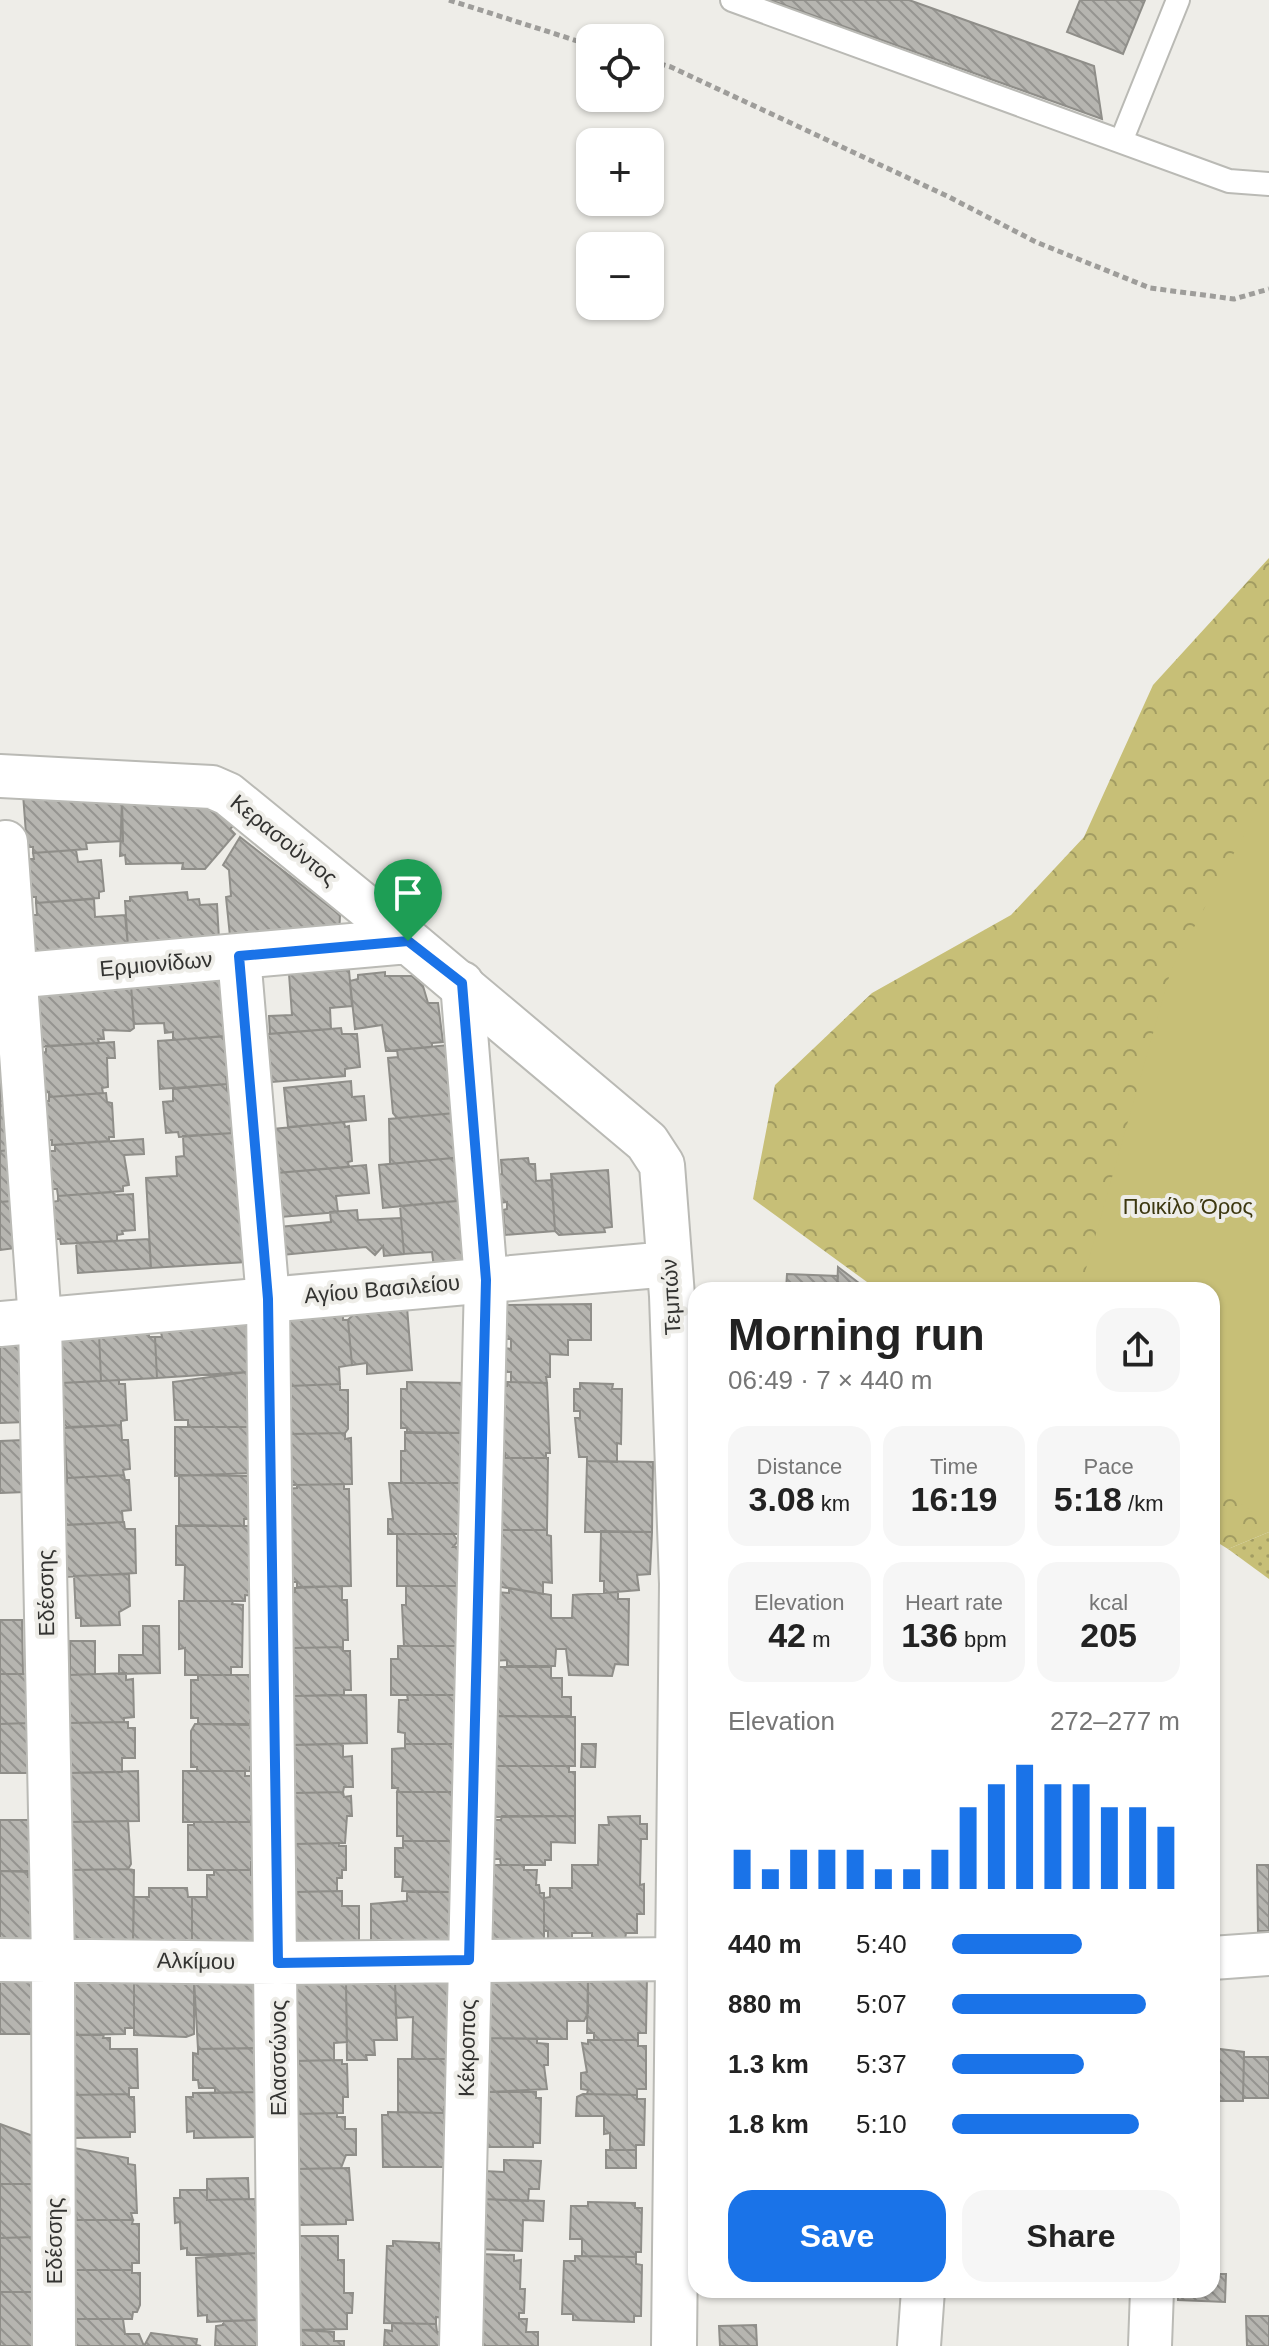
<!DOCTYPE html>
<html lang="en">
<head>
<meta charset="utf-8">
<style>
	body { margin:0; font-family:Arial,sans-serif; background:#f6f6f6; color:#222; height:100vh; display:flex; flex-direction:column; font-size:30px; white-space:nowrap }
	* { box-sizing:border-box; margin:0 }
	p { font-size:26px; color:#767676 }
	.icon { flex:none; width:44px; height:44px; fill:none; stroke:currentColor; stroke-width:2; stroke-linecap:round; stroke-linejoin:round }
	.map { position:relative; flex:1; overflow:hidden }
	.sheet { position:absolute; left:688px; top:1282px; width:532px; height:1016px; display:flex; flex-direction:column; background:#fff; border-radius:24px; box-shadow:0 2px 6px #0004 }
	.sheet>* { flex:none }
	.controls { position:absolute; left:576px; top:24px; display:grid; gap:16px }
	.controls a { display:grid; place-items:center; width:88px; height:88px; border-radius:16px; background:#fff; box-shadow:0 2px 6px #0004; font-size:40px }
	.pin { position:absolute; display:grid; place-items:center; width:68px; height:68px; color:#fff; margin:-82px -34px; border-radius:50% 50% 50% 0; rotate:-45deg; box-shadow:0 0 8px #0007 }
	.pin .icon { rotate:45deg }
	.round { display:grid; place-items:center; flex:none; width:84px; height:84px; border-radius:24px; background:#f6f6f6 }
	.head { display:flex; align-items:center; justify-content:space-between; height:136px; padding:0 40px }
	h1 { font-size:44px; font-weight:700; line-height:60px }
	.stats { display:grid; grid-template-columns:repeat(3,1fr); gap:12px; height:136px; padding:8px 40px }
	.stats div { display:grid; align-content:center; border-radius:20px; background:#f6f6f6; text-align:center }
	.stats b { font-size:34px; font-weight:700 }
	.stats small { font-size:22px; font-weight:400 }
	.stats p { font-size:22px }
	.chart { height:224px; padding:16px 40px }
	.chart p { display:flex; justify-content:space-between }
	.chart svg { width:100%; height:144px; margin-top:8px; stroke:#1a73e8; stroke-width:6 }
	.action { display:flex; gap:16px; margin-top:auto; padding:16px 40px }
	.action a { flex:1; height:92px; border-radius:24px; background:#1a73e8; color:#fff; font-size:32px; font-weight:700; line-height:92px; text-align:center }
	.action a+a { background:#f6f6f6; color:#222 }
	ul { padding:0 40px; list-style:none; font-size:26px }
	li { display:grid; grid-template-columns:128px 96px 1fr; align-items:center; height:60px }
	li i { height:20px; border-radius:10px; background:#1a73e8 }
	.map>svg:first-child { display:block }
</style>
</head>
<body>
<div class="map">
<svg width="1269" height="2346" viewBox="0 0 1269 2346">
	<defs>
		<pattern id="grass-dots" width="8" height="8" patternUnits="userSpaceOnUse" patternTransform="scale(2)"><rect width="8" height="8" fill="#c7bf77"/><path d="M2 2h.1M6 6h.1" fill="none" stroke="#a29c62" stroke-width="1.8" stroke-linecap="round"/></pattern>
		<pattern id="forest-crowns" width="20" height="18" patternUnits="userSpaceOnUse" patternTransform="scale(2)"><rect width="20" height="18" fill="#c7bf77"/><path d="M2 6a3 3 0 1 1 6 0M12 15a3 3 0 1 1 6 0" fill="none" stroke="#a29c62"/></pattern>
		<pattern id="building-back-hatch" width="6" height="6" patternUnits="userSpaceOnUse" patternTransform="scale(2)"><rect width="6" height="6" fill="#b6b5b0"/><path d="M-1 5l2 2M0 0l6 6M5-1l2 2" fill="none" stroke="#959490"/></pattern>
	</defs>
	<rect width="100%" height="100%" fill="#eeede8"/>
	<path fill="url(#grass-dots)" d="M1269,1532V1579L1228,1549Z"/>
	<path fill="url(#forest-crowns)" d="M1269,558V1532L1228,1549L1212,1539V1290H878L753,1199L775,1085L872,993L1011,915L1084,837L1153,685Z"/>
	<path fill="#c7bf77" d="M1269,788V1525L1212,1481V1290H1080L1171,970Z"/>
	<path fill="url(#building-back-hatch)" stroke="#8f8e89" stroke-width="2" d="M770,0H909L1094,66L1102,119Z
		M1080,0H1145L1123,54L1067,32Z
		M23,794L122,800L123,841L86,843L87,849L33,853V847H27Z
		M197,794L233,826L230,829L235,834L205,869H182L183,863L126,864L125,855L120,856L122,800Z
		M240,837L340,915L339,938L231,946L226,897L231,896L229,870L223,865Z
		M76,850L78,862L101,860L104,891L99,892V898L36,903V897H30L27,859H34L33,853Z
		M187,892L188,900L199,899L200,905L217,904L219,939L128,947L125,901H130V897Z
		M94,899L95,917L125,915L128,947L35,958L32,915H37L36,903Z
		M349,970L352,1006L330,1008L331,1029L270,1034L269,1016L292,1015L289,974Z
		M385,972V976H412L423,986L428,1003H438L443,1042L432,1043V1047L386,1051L382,1025L355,1029L350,981L358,979V975Z
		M226,979L229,1029H223L224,1036L173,1040V1032L165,1033L164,1023L134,1024L131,985Z
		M131,985L134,1028L130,1031L103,1030L104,1039H98L99,1043L40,1047L36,990Z
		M341,1028L342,1034H357L360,1067L345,1069V1076L272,1082L271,1076L264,1077L262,1039H268V1034Z
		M230,1036L232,1077H226L227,1084L160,1089L158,1041Z
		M114,1042L115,1058H107L108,1087L102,1088L103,1093L49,1097V1092L42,1093L40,1053L46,1052V1046Z
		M449,1045L455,1113L397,1118L393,1113L388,1058L398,1057L397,1050Z
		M0,1052L7,1101H0Z
		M351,1081L352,1097L364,1096L366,1120L288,1127L284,1088Z
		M227,1084V1090L236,1089L239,1127L231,1128L232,1133L179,1137L178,1132L166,1133L163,1102L173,1101V1089Z
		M106,1093L107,1102L112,1103L114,1137H109V1141L52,1145V1140H47L45,1101H49V1097Z
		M0,1101H7L10,1150L0,1151Z
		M455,1113L463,1157L390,1164L389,1119Z
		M344,1122L345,1127L349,1126L352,1161L348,1162L349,1167L277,1173L273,1129Z
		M232,1133V1137L239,1136L246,1262L151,1268L146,1178L177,1176L176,1157L184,1156L183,1136Z
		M143,1139L144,1154L124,1155L129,1185L123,1186V1191L58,1196L57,1189H50L48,1151H55V1145Z
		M10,1150L12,1201L0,1202V1151Z
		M463,1157L467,1200L383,1208L379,1165Z
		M528,1158L529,1164H535L536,1181L552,1180L555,1231L505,1235L503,1210L507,1209V1202L499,1203L497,1175L502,1174L501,1160Z
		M366,1165L369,1193L336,1196L338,1212L281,1217L277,1173Z
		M608,1170L612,1227L604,1228L605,1232L559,1235L555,1231L551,1174Z
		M114,1192L115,1195L133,1194L135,1230L122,1231L123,1234L117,1235V1241L61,1244L60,1239H52L51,1202L58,1201V1196Z
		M467,1200L472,1265L434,1268L432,1252L404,1254L400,1206Z
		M12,1201L16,1248L0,1250V1202Z
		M357,1210L358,1220L401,1218L404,1254L384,1256L383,1246L375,1255L366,1247L282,1255L279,1227L331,1222L330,1212Z
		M149,1239L151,1268L78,1273L76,1243Z
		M838,1267L868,1290H837Z
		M787,1274L838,1276L837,1290H786Z
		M591,1304V1340H568V1355L550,1354V1377H546L547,1383L511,1382V1372H504V1348L511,1349V1339H505V1305Z
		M407,1307L412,1370L367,1374V1363L352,1365L348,1320L353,1315Z
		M343,1314V1320H348L352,1365L339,1367L340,1384L289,1386L283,1319Z
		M249,1321L251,1367H247V1372L157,1378L155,1337H162L160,1328Z
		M149,1330V1337H155L157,1378L101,1381L99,1333Z
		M99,1333L101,1381L62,1383L60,1335Z
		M28,1341L25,1422L0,1423V1343Z
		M247,1372V1379H253L250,1427H188V1420H175L173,1382Z
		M119,1380V1384H125L127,1420L121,1421V1425L67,1427L63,1422L62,1383Z
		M407,1382L468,1383V1428L461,1429V1433H407V1428H401V1389H407Z
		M507,1382L547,1383L550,1453H546V1458H505V1453H500V1386H507Z
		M580,1383L613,1384L612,1389H622L621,1444L617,1443V1462L587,1461V1457H579L575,1418H580V1411H574V1389H580Z
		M340,1384V1390H348V1429L345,1433L290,1434L289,1386Z
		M121,1425L122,1440H128L130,1469L123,1470L124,1475L67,1478L64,1428Z
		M175,1427H250L253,1473L175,1476Z
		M405,1432L461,1433V1438L468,1439L467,1479H460V1483H401V1451H405Z
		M345,1433V1439L351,1438L352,1484L291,1485L290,1434Z
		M23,1440L25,1492L0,1493V1441Z
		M503,1458H548L547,1530H502V1525H496L497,1462H503Z
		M587,1461L653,1462L652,1532H585Z
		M124,1475L125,1480H129L131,1510L122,1511L123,1522L68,1525L64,1522L62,1482H67V1478Z
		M179,1475L248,1476V1480H254V1519H244V1526L179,1525Z
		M389,1483H460V1534H388V1519H393Z
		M344,1484V1489H349L351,1586L297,1587V1582H289L287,1489L297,1488V1485Z
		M124,1522L125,1529H135L136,1573L65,1577L63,1525Z
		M176,1526H251L256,1596L245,1595V1601H184L185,1565H176Z
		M502,1530H547V1535L551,1536L552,1583L543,1582V1594L501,1587V1580H496V1533Z
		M601,1531L652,1532L650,1574L637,1575L639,1590L604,1593V1581H600Z
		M397,1534H453L458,1541L453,1547H464V1581H458V1586H397Z
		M129,1574L130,1606L119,1612L120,1625L81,1626V1618H76L74,1576Z
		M342,1586V1600H347L348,1640H343V1647L293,1648L286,1593L295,1592V1588Z
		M406,1586H458V1646H404L402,1605H406Z
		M509,1588L551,1595V1618H572L573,1595L618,1592V1599H629L628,1665L615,1664L612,1676L569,1675L566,1649H556L555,1666H507V1660L494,1661L495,1592L509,1593Z
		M179,1601H233L232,1604L243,1605L242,1667H231V1675H185V1648L179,1649Z
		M0,1620H22L23,1674H0Z
		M143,1626H159L160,1673L119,1674V1655H143Z
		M70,1641H95V1674L70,1675Z
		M398,1646H458L457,1695H391V1659H398Z
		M343,1647V1651H350L351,1690H344V1695L294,1696V1693H289L288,1654H293V1648Z
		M491,1667H551V1678H562V1697H571V1716H495Z
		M126,1673V1680L133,1679L134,1717L124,1718V1722L69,1723L65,1678H70V1675Z
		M0,1674H31L28,1723L0,1724Z
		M198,1675H250L254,1678L253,1720H250V1725L198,1724V1718H191V1680H198Z
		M366,1695L367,1743L289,1745L288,1696Z
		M407,1695H457L454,1744H405V1733L398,1732L399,1700H408Z
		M495,1716L575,1717V1766H495Z
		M128,1722V1728H135V1758H122V1772L70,1773L69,1723Z
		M28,1723L33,1773H0V1724Z
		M195,1724H251L250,1728L255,1727L254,1766L250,1767V1771H197V1767H191V1731Z
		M343,1744V1757L352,1756L353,1787H344L343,1792L294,1793L293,1745Z
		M405,1744H454V1792H397L398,1788H392V1749L405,1748Z
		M582,1744H596L595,1767H581Z
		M495,1766H569V1772H575V1816L495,1817V1810H491Z
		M138,1771L139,1821L70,1822V1773Z
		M183,1771H245V1776H256L255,1815L251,1816V1822H183Z
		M343,1792L344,1797L351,1796L352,1816H347L345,1843L294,1844V1793Z
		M397,1792H454V1841H403V1836H397Z
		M502,1816H575V1843L551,1842V1860H545V1865H501L500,1859H488V1820H501Z
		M640,1816V1824H647V1839H641L640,1885L644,1884V1914H637V1933H626L625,1940H592V1933H572V1939H548V1931L544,1930V1898L550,1897V1888H572V1865H598L599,1825H609L608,1817Z
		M0,1820H29L30,1872L0,1871Z
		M128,1821L131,1864L128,1869L71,1870L70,1822Z
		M194,1822H251V1825H257V1862H251V1870H188V1825H194Z
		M403,1841H454L456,1887L450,1886L451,1892L402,1891L403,1877H395V1848H403Z
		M339,1843V1846H346V1870H342V1878H337V1891L296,1892L295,1886H289L294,1844Z
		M491,1865H524V1870H537L536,1885H539L540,1893H544V1940L486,1943Z
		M1257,1865H1269V1931H1258Z
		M128,1869L134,1870L133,1941L65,1946L71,1870Z
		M214,1870H251V1875H258L257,1945L192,1941V1897H207V1875H214Z
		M0,1871H28V1877H34L35,1945H0Z
		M149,1888H187L188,1897H192V1941H133L134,1897H149Z
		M342,1891V1906H359V1944L291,1945L290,1896H296V1892Z
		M407,1892H455V1945L371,1941V1904L407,1901Z
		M455,1975L449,2059H412L413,2017L396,2018L395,1980Z
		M485,1975L588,1976V2013L584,2021H567V2039L488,2038Z
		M588,1976H647L646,2033H638V2040H594V2033H587Z
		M290,1977L346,1982L347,2042L334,2043V2060L295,2061Z
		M0,1978H39V2029H31V2034H0Z
		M65,1978L134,1982V2028H125V2034L67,2035Z
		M261,1979L266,2048L198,2049L194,1980Z
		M194,1980V2034L186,2037L134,2035V1982Z
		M395,1980L397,2040H374L375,2055H366L367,2060H347L346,1982Z
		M67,2035H104L103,2038H110V2049H137L138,2088H129V2094L72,2095Z
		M487,2038L537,2039V2043L548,2044V2065H544L547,2089L488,2092Z
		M588,2040H638V2046H646V2089H637V2095L587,2094L588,2090L581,2089V2073L587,2072L582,2043L588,2044Z
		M257,2048L256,2092L215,2093V2088H199L198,2080H193V2053L198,2054V2049Z
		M1212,2048L1244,2052L1243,2101H1212Z
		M1244,2057H1269V2098H1243Z
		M398,2059H450V2108L444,2107V2113L398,2112Z
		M342,2060V2064H347L348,2097H343V2113L296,2114L295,2061Z
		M256,2092V2137L194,2138V2131L187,2132L186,2097H193V2093Z
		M486,2092H536V2098H541L540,2143H533V2147H485Z
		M129,2094V2097H134L135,2132H130V2137L72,2138V2095Z
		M583,2094L637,2095V2099H645L644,2145H636V2150H610V2133L604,2134V2116H576L577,2097Z
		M388,2112L444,2113V2118H449L447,2163H443V2167H383L382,2115H388Z
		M337,2113V2117H345V2129H356V2155H346L341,2168L297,2169L296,2114Z
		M0,2124L33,2136L34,2184H0Z
		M74,2148L128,2158V2164L135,2165L137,2213H131L133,2220H77L76,2215L68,2214Z
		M606,2150H636V2168H606Z
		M504,2160L541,2161L539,2189H529L528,2201L482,2199L484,2171L504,2172Z
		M349,2168L353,2220H346V2224L299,2225L297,2169Z
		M248,2178L249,2199L207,2200V2179Z
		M0,2184H34V2237L0,2238Z
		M180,2190H207V2200L255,2199V2205H259L260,2248H256L257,2253L187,2255V2248L181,2249L180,2222L175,2223L174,2198H180Z
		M482,2199L544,2201L543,2221L523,2220L522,2251L480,2249Z
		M588,2202L635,2203V2208H642L641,2252H636V2257L582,2256V2239H570L571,2206H588Z
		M74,2220H133L132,2224H139V2263H132V2270H74Z
		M293,2236H338V2260H344V2293H353L352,2313H347V2329L299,2330Z
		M34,2237L35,2292H0V2238Z
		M393,2241L439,2243V2249H444V2318L436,2317V2324L384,2323L387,2246H393Z
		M257,2253L256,2259H264L258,2320L207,2322V2315L198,2316L196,2258Z
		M479,2254L514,2255V2261L521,2260L520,2289H525L524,2313H519V2319H527L526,2332H538V2346H477Z
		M575,2256L636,2257V2264L642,2265L641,2316H634V2322L573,2320V2314H562L564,2261H575Z
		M74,2270H132V2273H140V2305L137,2312H133L132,2319H74Z
		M1212,2274H1226L1225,2302L1178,2300V2290H1212Z
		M0,2292H35L40,2346H0Z
		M1246,2316H1269V2346H1247Z
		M74,2319H123L125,2334H139L144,2346H68Z
		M258,2320L265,2346H215L216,2326L223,2325V2321Z
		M392,2323L436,2324L437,2332H443L442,2346H384L385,2330L392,2331Z
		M756,2325L757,2346H720L719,2326Z
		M299,2330L334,2332V2341H344V2346H295Z
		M151,2333L197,2339L196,2345L201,2346H144Z"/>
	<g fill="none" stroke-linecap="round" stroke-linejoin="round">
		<g stroke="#babab5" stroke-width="26">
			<path id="service" d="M732,0L1229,181L1269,184
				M1122,139L1178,0"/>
		</g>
		<g stroke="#babab5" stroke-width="46">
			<path id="minor" d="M0,776L212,787L228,794L408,941
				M6,842L40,1321L53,1959L54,2346
				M239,956L268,1299L279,2346
				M1212,1958L1269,1954
				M0,1960L278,1963L680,1959
				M461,2346L486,1280L462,983
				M919,2346L923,2290
				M1150,2346L1152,2290"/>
		</g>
		<g stroke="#babab5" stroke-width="48">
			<path id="tertiary" d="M0,977L408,941L647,1142L662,1165L672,1296L682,1584L674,2346
				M0,1324L669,1264"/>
		</g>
		<path stroke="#9e9d9a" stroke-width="5" stroke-dasharray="6 4" stroke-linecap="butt" d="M449,0L590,45
			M650,61L671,67L949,197L1036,242L1150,288L1234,299L1269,289"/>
		<use href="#service" stroke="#fff" stroke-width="22"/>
		<use href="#minor" stroke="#fff" stroke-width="42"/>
		<use href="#tertiary" stroke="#fff" stroke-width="44"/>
	</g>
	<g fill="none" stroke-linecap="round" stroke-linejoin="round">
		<g stroke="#fff" stroke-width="16">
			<path id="route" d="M408,941L462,983L486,1280L469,1960L278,1963L268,1299L239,956Z"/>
		</g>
		<use href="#route" stroke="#1a73e8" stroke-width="10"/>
	</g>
	<g text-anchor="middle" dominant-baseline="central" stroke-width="8" stroke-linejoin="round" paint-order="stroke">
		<g font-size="22" fill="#333331" stroke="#eeede8">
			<text transform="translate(284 840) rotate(39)">Κερασούντος</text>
			<text transform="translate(156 964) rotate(-5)">Ερμιονίδων</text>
			<text transform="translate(382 1289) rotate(-5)">Αγίου Βασιλείου</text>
			<text transform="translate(671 1297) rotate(-93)">Τεμπών</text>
			<text transform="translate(46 1593) rotate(-91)">Εδέσσης</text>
			<text transform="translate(196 1961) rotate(1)">Αλκίμου</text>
			<text transform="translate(467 2048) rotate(-89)">Κέκροπος</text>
			<text transform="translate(278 2058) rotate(-90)">Ελασσώνος</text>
			<text transform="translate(54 2241) rotate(-90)">Εδέσσης</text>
		</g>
		<g font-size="22" fill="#3d3810" stroke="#eeede8">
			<text x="1188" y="1206">Ποικίλο Όρος</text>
		</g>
	</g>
</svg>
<div class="controls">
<a><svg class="icon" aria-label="locate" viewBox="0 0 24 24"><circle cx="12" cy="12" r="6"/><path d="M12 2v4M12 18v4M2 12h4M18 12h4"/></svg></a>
<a>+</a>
<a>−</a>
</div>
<div class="pin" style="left:408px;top:941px;background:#1e9e55"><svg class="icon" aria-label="arrive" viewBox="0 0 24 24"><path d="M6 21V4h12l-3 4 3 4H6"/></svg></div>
<section class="sheet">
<div class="head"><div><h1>Morning run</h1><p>06:49 · 7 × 440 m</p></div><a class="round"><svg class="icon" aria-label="share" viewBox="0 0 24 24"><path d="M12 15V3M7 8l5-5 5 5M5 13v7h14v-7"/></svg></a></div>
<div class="stats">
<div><p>Distance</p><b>3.08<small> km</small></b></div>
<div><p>Time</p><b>16:19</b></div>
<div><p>Pace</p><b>5:18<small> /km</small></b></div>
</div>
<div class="stats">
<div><p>Elevation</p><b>42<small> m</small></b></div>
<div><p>Heart rate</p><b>136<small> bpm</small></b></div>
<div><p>kcal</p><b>205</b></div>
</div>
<div class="chart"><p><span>Elevation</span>272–277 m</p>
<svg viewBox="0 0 160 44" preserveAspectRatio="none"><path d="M5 44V32M15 44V38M25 44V32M35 44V32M45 44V32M55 44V38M65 44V38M75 44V32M85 44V19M95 44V12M105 44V6M115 44V12M125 44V12M135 44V19M145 44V19M155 44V25"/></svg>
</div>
<ul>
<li><b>440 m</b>5:40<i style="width:57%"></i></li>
<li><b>880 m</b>5:07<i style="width:85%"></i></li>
<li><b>1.3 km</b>5:37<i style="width:58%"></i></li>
<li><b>1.8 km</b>5:10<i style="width:82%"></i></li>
</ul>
<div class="action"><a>Save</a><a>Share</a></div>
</section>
</div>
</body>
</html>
